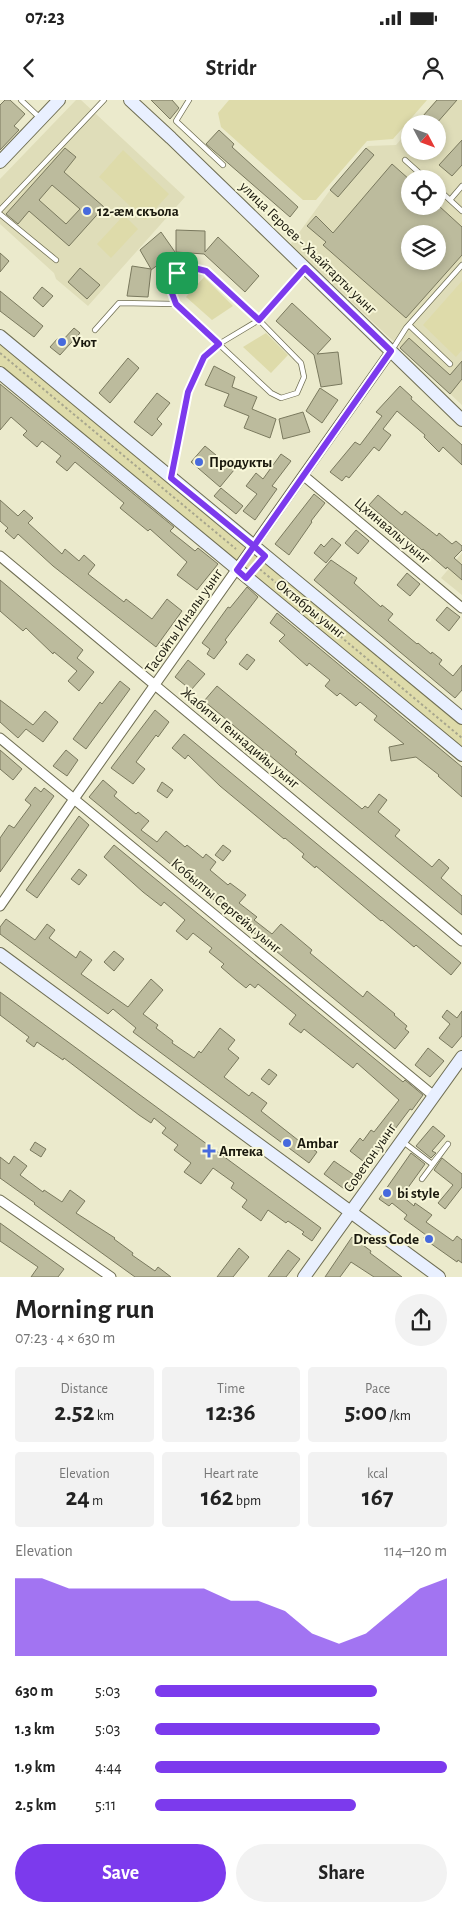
<!DOCTYPE html>
<html lang="en">
<head>
<meta charset="utf-8">
<style>
	body { margin:0; font-family:"Alegreya Sans",sans-serif; background:#f2f2f2; color:#222; height:100vh; display:flex; flex-direction:column; font-size:19px; white-space:nowrap }
	* { box-sizing:border-box; margin:0 }
	p { font-size:16px; color:#767676 }
	.icon { flex:none; width:28px; height:28px; fill:none; stroke:currentColor; stroke-width:2; stroke-linecap:round; stroke-linejoin:round }
	.map { position:relative; height:1177px; overflow:hidden }
	.side { display:flex; flex-direction:column; background:#fff; flex:1 }
	.side>* { flex:none }
	.needle { width:32px; rotate:131deg }
	.controls { position:absolute; left:401px; top:15px; display:grid; gap:10px }
	.controls a { display:grid; place-items:center; width:45px; height:45px; border-radius:50%; background:#fff; box-shadow:0 2px 8px #0003; font-size:25px }
	.pin { position:absolute; display:grid; place-items:center; width:42px; height:42px; color:#fff; margin:-21px; border-radius:10px; box-shadow:0 2px 8px #0006 }
	.round { display:grid; place-items:center; flex:none; width:52px; height:52px; border-radius:26px; background:#f2f2f2 }
	.head { display:flex; align-items:center; justify-content:space-between; height:85px; padding:0 15px }
	h1 { font-size:28px; font-weight:700; line-height:38px }
	.figures { display:grid; grid-template-columns:repeat(3,1fr); gap:8px; height:85px; padding:5px 15px }
	.figures div { display:grid; align-content:center; border-radius:5px; background:#f2f2f2; text-align:center }
	.figures b { font-size:25px; font-weight:700 }
	.figures small { font-size:14px; font-weight:400 }
	.figures p { font-size:14px }
	.chart { height:140px; padding:10px 15px }
	.chart p { display:flex; justify-content:space-between }
	.chart svg { width:100%; height:90px; margin-top:5px; fill:#7c3aed; opacity:.7 }
	.cta { display:flex; gap:10px; margin-top:auto; padding:10px 15px }
	.cta a { flex:1; height:58px; border-radius:30px; background:#7c3aed; color:#fff; font-size:20px; font-weight:700; line-height:58px; text-align:center }
	.cta a+a { background:#f2f2f2; color:#222 }
	ul { padding:0 15px; list-style:none; font-size:16px }
	li { display:grid; grid-template-columns:80px 60px 1fr; align-items:center; height:38px }
	li i { height:12px; border-radius:6px; background:#7c3aed }
	.status { display:flex; justify-content:space-between; align-items:center; height:35px; padding:0 25px; background:#fff; direction:ltr }
	.status svg { height:14px; fill:currentColor }
	header { display:flex; justify-content:space-between; align-items:center; height:65px; padding:0 15px; background:#fff; font-size:22px; font-weight:700 }
	.map>svg:first-child { display:block }
</style>
</head>
<body>
<div class="status"><b>07:23</b><svg viewBox="0 0 49 12"><path d="M0 12V9h3v3zM5 12V6h3v6zM10 12V3h3v9zM15 12V0h3v12zM26 1h20v11H26zM47 4h2v5h-2z"/></svg></div>
<header><svg class="icon" aria-label="back" viewBox="0 0 24 24"><path d="M15 5l-7 7 7 7"/></svg>Stridr<svg class="icon" aria-label="person" viewBox="0 0 24 24"><circle cx="12" cy="8" r="4"/><path d="M4 21q1-7 8-7t8 7"/></svg></header>
<div class="map">
<svg width="462" height="1177" viewBox="0 0 462 1177">
	<rect width="100%" height="100%" fill="#ebeacc"/>
	<path fill="#dfddb9" fill-rule="evenodd" d="M76,0H81L185,97L88,206L56,179L54,173L0,124V79Z
		M436,0H462V305L290,145L328,93L368,46L396,45L410,29V51H438V24H415ZM410,79H438V106H410ZM410,134H438V161H410Z
		M462,453V495L441,478Z"/>
	<path fill="#dedbaa" d="M229,0H427L393,39L367,41L316,100H303L221,27L218,13Z
		M123,50L169,94L145,120L99,77Z
		M124,115L138,129L111,158L97,144Z
		M204,177L233,206L212,220L186,197Z
		M462,181V250L456,257L423,225Z
		M266,233L288,255L271,273L243,247Z
		M0,240L248,448L237,462L0,268Z
		M255,454L462,624V651L243,468Z"/>
	<path fill="#bcbb9d" stroke="#7a795e" fill-rule="evenodd" d="M5,0H10L25,14L14,26L19,30L0,50V5Z
		M151,0H172L179,8L170,19Z
		M437,0H457L436,24H416Z
		M219,30L234,44L232,47L298,107L290,117L206,44Z
		M462,40V65L452,76L439,65Z
		M65,48L76,57L64,72L104,107L69,146L29,111L18,124L6,114ZM52,85L80,109L66,124L39,100Z
		M366,48L374,55L338,97L330,90Z
		M392,64L410,80V106H439L462,127V155L406,218L323,145L326,142L307,126L316,116L333,133ZM410,134H438V161H410Z
		M176,130L205,131V152L218,137L259,176L245,192L204,154L176,152Z
		M161,132L175,152L151,170L148,197L127,196L132,166L151,169L140,150Z
		M0,153L9,161L0,172Z
		M80,168L100,185L87,199L68,182Z
		M42,187L53,196L43,207L33,198Z
		M0,191L43,226L34,237L0,211Z
		M292,203L331,239L317,254L338,252L342,284L321,287L314,255L276,221Z
		M74,228L80,233L60,255L50,247L58,238L62,241Z
		M409,238L450,275L462,261V279L450,294L400,248Z
		M128,258L139,268L110,303L99,293Z
		M214,266L235,277L232,287L257,297L252,309L276,319L270,338L244,328L249,316L224,306L229,294L205,285Z
		M0,284L174,427L170,431L195,451L198,448L218,464L197,490L177,475L187,462L150,429L148,431L120,408L124,403L75,362L67,371L56,362L61,356L42,341L37,347L23,335L27,331L11,317L0,330Z
		M400,286L412,297L411,299L462,345V365L443,347L439,352L424,337L425,335L397,311L383,329L391,335L379,351L374,347L349,378L346,376L342,381L330,372L355,342L360,345L382,316L376,312Z
		M320,288L338,300L322,323L306,311Z
		M157,293L170,303L157,319L162,324L152,336L134,322Z
		M303,312L310,332L283,339L279,319Z
		M205,346L234,370L220,387L191,362Z
		M281,354L291,361L272,386L277,389L255,420L243,411L257,394L246,386L256,373L263,379Z
		M221,388L243,406L236,414L214,396Z
		M314,394L325,403L311,421L312,422L289,455L275,444Z
		M378,395L402,415L405,411L437,436L439,433L452,444L456,441L462,446V450L454,458L462,465V480L447,467L446,469L423,449L422,450L369,405Z
		M0,400L18,416L24,410L33,418L28,423L62,454L65,449L79,461L84,455L95,465L88,474L124,502L126,499L152,519L167,499L182,511L156,547L53,466L18,434L14,439L5,431L8,428L0,421Z
		M356,430L369,441L358,454L345,443Z
		M332,438L341,445L326,463L314,453L321,444L324,447Z
		M331,460L357,478L354,483L381,507L382,505L393,514L388,520L417,544L418,543L431,554L432,552L442,560L439,564L453,576L462,565V590L455,598L314,480Z
		M407,473L420,484L410,496L397,485Z
		M0,480L83,550L77,558L94,572L79,591L68,581L77,571L54,552L53,554L26,528L23,531L0,511Z
		M247,487L258,497L225,540L227,542L214,559L207,554L210,549L202,543L228,507L230,508Z
		M447,507L460,517L449,531L436,520Z
		M277,513L462,667V697L438,676L439,675L416,657L391,661L389,647L404,644L374,620L377,616L360,602L356,606L340,593L337,596L325,586L330,580L309,563L307,566L279,541L285,535L270,523Z
		M247,554L255,560L247,570L239,564Z
		M188,560L205,574L191,590L175,577Z
		M120,581L130,589L86,649L73,639L100,602L102,604Z
		M217,586L297,652L295,654L362,709L365,706L368,708L379,694L387,700L378,712L400,730L395,736L432,767L439,759L449,768L441,778L462,796V815L204,601Z
		M0,600L33,625L45,611L58,622L43,642L26,629L18,638L0,622Z
		M155,610L169,622L158,637L156,635L136,662L145,669L133,684L111,668Z
		M184,634L461,863L451,875L416,845L414,847L382,820L381,821L316,766L315,768L302,757L304,754L285,738L284,739L220,686L188,655L185,659L172,648Z
		M0,650L22,669L13,680L0,669Z
		M66,650L78,660L67,676L53,666Z
		M103,680L117,692L114,696L136,714L138,712L149,721L141,730L157,742L166,731L185,747L187,745L203,758L206,754L216,762L210,770L228,785L230,783L246,795L239,803L257,817L254,820L272,834L281,824L312,850L310,853L363,897L367,891L395,914L394,915L407,926L405,929L409,932L395,949L89,697Z
		M162,682L173,690L167,698L157,691Z
		M35,687L41,692L44,688L54,696L0,772V738L9,725L14,728L31,705L25,700Z
		M79,716L89,725L37,798L26,790Z
		M114,745L403,982L405,980L423,995L412,1010L410,1009L368,1065L350,1051L360,1038L363,1041L371,1030L374,1032L399,1000L357,963L353,968L304,929L301,933L289,924L296,915L258,884L255,888L250,884L246,888L236,880L221,867L224,864L209,852L212,848L193,833L187,840L176,831L185,820L164,802L161,806L143,792L104,757Z
		M223,745L231,751L223,761L215,755Z
		M79,769L87,775L79,785L71,779Z
		M6,819L35,840L47,824L55,830L49,838L76,858L80,851L92,860L81,874L128,907L151,879L163,890L143,914L158,925L156,928L173,941L172,943L194,958L199,951L201,953L220,928L235,940L228,949L239,958L224,977L249,996L252,992L267,1003L261,1011L303,1044L304,1042L317,1052L309,1063L133,932L136,928L113,909L108,914L0,834V827Z
		M114,851L124,859L114,871L104,862Z
		M0,892L321,1128L312,1141L302,1134L304,1132L288,1121L286,1123L268,1110L261,1121L242,1107L247,1100L231,1088L234,1083L213,1068L201,1084L184,1072L191,1063L174,1050L178,1045L162,1033L166,1028L154,1018L151,1023L139,1015L64,958L63,960L37,942L34,947L26,941L29,937L0,915Z
		M447,910L457,918L462,911V936L452,948L439,938L450,924L442,917Z
		M428,948L444,961L430,977L415,965Z
		M269,969L277,975L269,985L261,979Z
		M433,1026L445,1036L432,1051L436,1053L431,1058L416,1046Z
		M35,1042L46,1049L41,1057L30,1050Z
		M411,1053L425,1064L402,1096L414,1106L415,1103L432,1115L426,1122L453,1141L457,1136L462,1140V1163L458,1160L457,1162L423,1138L426,1135L404,1119L407,1115L392,1103L389,1106L379,1099Z
		M14,1056L27,1066L20,1075L43,1092L44,1090L62,1102L70,1090L85,1101L76,1113L115,1138L114,1139L133,1153L132,1155L155,1171L158,1167L171,1177H135L34,1104L35,1103L0,1078V1057L9,1064Z
		M442,1058L462,1074V1087L445,1109L438,1103L453,1085L434,1070Z
		M334,1061L357,1077L347,1091L324,1074Z
		M0,1123L64,1169L58,1177H31L38,1167L0,1141Z
		M352,1137L371,1151L370,1153L402,1177H374L351,1162L340,1177H325Z
		M239,1148L249,1157L233,1177H217Z
		M288,1150L300,1159L286,1177H268Z"/>
	<g fill="none" stroke-linecap="round" stroke-linejoin="round">
		<g stroke="#6f6e53" stroke-width="6">
			<path id="lane" d="M21,0L40,18
				M189,0L176,21L223,65
				M405,60L426,79
				M438,89L462,111
				M450,100L462,86
				M0,110L104,0
				M0,114L56,160
				M194,168L206,171L259,220L301,263L304,277L297,293L281,298L271,293L176,204L170,188L177,173Z
				M409,225L450,264
				M95,230L119,203L176,204
				M392,250L406,228L462,165
				M171,376L189,292L204,257L219,244L259,220L305,168
				M402,1041L432,1064L448,1044L422,1079"/>
		</g>
		<g stroke="#6f6e53" stroke-width="11">
			<path id="street" d="M304,376L462,508
				M0,456L462,841
				M0,638L434,996
				M0,806L74,699L391,251
				M0,1100L111,1177"/>
		</g>
		<g stroke="#6f6e53" stroke-width="14">
			<path id="secondary" d="M130,0L171,38L462,320
				M0,62L59,0
				M0,236L462,618
				M0,273L462,655
				M0,854L439,1177
				M304,1177L462,957"/>
		</g>
		<path stroke="#a7a68e" stroke-width="2" stroke-dasharray="2.5 2.5" stroke-linecap="butt" d="M0,253L236,449
			M256,466L462,638"/>
		<use href="#lane" stroke="#fff" stroke-width="4.5"/>
		<use href="#street" stroke="#fff" stroke-width="9"/>
		<use href="#secondary" stroke="#e9f0ff" stroke-width="12"/>
	</g>
	<g fill="none" stroke-linecap="round" stroke-linejoin="round">
		<g stroke="#fff" stroke-width="10">
			<path id="route" d="M177,173L170,188L176,204L219,244L204,257L188,292L171,378L254,446L237,470L246,478L265,456L254,446L391,251L305,168L259,220L206,171L194,168L177,173"/>
		</g>
		<use href="#route" stroke="#7c3aed" stroke-width="6"/>
	</g>
	<g fill="#476add" stroke="#f8f7d9" stroke-width="2">
		<circle cx="87" cy="111" r="5"/>
		<circle cx="62" cy="242" r="5"/>
		<circle cx="199" cy="362" r="5"/>
		<circle cx="287" cy="1043" r="5"/>
		<path d="M206.5 1043.5h5v5h5v5h-5v5h-5v-5h-5v-5h5z"/>
		<circle cx="387" cy="1093" r="5"/>
		<circle cx="429" cy="1139" r="5"/>
	</g>
	<g text-anchor="middle" dominant-baseline="central" stroke-width="4" stroke-linejoin="round" paint-order="stroke">
		<g font-size="15" font-weight="bold" fill="#1a190e" stroke="#f8f7d9" text-anchor="start">
			<text x="97" y="111">12-æм скъола</text>
			<text x="72" y="242">Уют</text>
			<text x="209" y="362">Продукты</text>
			<text x="297" y="1043">Ambar</text>
			<text x="219" y="1051">Аптека</text>
			<text x="397" y="1093">bi style</text>
			<text x="419" y="1139" text-anchor="end">Dress Code</text>
		</g>
		<g font-size="15" fill="#1a190e" stroke="#f8f7d9">
			<text transform="translate(308 148) rotate(44)">улица Героев - Хъайтарты уынг</text>
			<text transform="translate(392 431) rotate(40)">Цхинвалы уынг</text>
			<text transform="translate(310 509) rotate(39)">Октябры уынг</text>
			<text transform="translate(184 521) rotate(-55)">Тасойты Иналы уынг</text>
			<text transform="translate(240 638) rotate(40)">Жабиты Геннадийы уынг</text>
			<text transform="translate(226 806) rotate(40)">Кобылты Сергейы уынг</text>
			<text transform="translate(370 1058) rotate(-55)">Советон уынг</text>
		</g>
	</g>
</svg>
<div class="controls">
<a><svg class="needle" viewBox="-14 -14 28 28"><path d="M0-13l5 13h-10z" fill="#e53935"/><path d="M0 13l5-13h-10z" fill="#767676"/></svg></a>
<a><svg class="icon" aria-label="locate" viewBox="0 0 24 24"><circle cx="12" cy="12" r="6"/><path d="M12 2v4M12 18v4M2 12h4M18 12h4"/></svg></a>
<a><svg class="icon" aria-label="layers" viewBox="0 0 24 24"><path d="M12 4l9 5-9 5-9-5zM3 14l9 5 9-5"/></svg></a>
</div>
<div class="pin" style="left:177px;top:173px;background:#1e9e55"><svg class="icon" aria-label="arrive" viewBox="0 0 24 24"><path d="M6 21V4h12l-3 4 3 4H6"/></svg></div>
</div>
<section class="side">
<div class="head"><div><h1>Morning run</h1><p>07:23 · 4 × 630 m</p></div><a class="round"><svg class="icon" aria-label="share" viewBox="0 0 24 24"><path d="M12 15V3M7 8l5-5 5 5M5 13v7h14v-7"/></svg></a></div>
<div class="figures">
<div><p>Distance</p><b>2.52<small> km</small></b></div>
<div><p>Time</p><b>12:36</b></div>
<div><p>Pace</p><b>5:00<small> /km</small></b></div>
</div>
<div class="figures">
<div><p>Elevation</p><b>24<small> m</small></b></div>
<div><p>Heart rate</p><b>162<small> bpm</small></b></div>
<div><p>kcal</p><b>167</b></div>
</div>
<div class="chart"><p><span>Elevation</span>114–120 m</p>
<svg viewBox="0 0 160 44" preserveAspectRatio="none"><path d="M0 44V6L10 6L20 11L30 11L40 11L50 11L60 11L70 11L80 17L90 17L100 22L110 33L120 38L130 33L140 22L150 11L160 6V44z"/></svg>
</div>
<ul>
<li><b>630 m</b>5:03<i style="width:76%"></i></li>
<li><b>1.3 km</b>5:03<i style="width:77%"></i></li>
<li><b>1.9 km</b>4:44<i style="width:100%"></i></li>
<li><b>2.5 km</b>5:11<i style="width:69%"></i></li>
</ul>
<div class="cta"><a>Save</a><a>Share</a></div>
</section>
</body>
</html>
